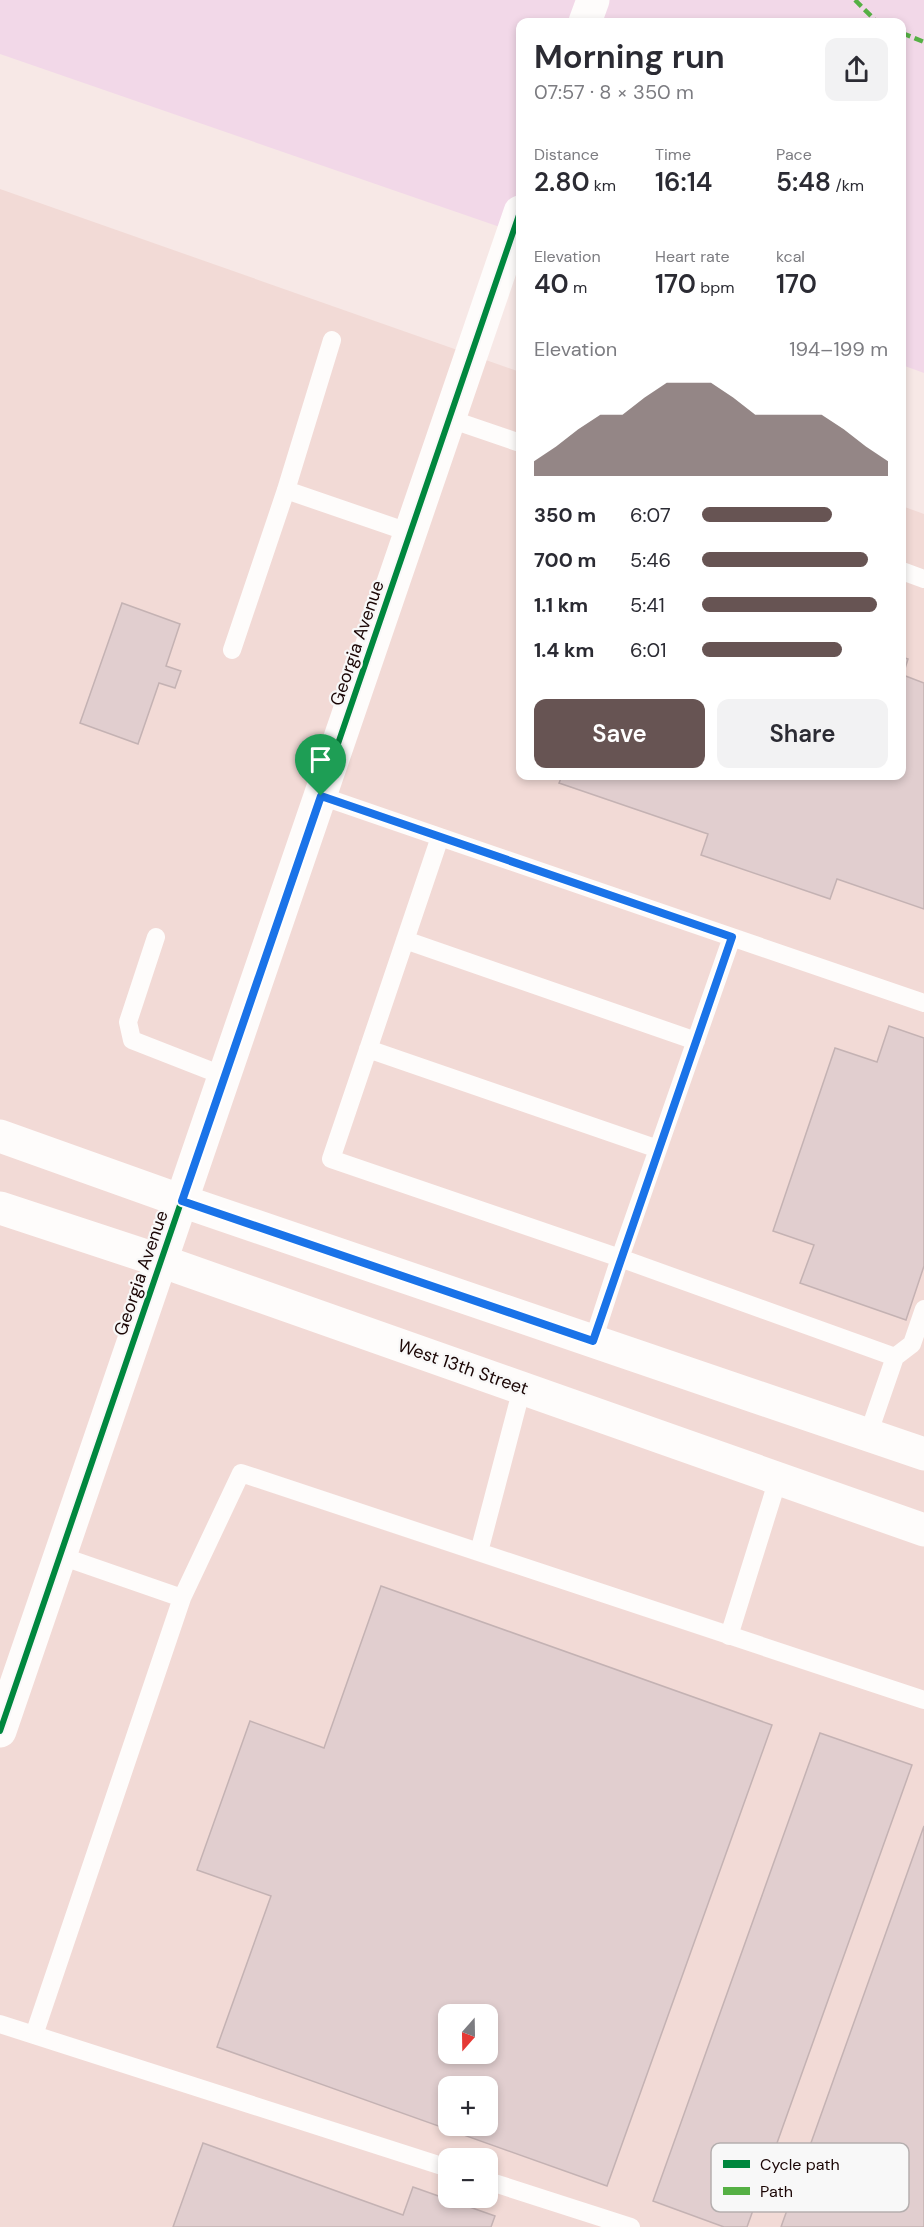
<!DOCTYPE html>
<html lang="en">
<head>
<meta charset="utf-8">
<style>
	body { margin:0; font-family:"DM Sans",sans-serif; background:#f2f2f3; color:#2b2b33; height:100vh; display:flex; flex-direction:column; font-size:22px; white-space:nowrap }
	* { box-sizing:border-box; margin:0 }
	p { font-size:20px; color:#7c7c81 }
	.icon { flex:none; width:33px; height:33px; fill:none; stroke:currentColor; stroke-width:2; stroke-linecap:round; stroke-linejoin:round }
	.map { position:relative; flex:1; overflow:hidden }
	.side { position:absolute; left:516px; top:18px; width:390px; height:762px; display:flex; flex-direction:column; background:#fff; border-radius:12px; box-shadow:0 3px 9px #0003 }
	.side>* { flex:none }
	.needle { width:39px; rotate:200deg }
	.tools { position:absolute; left:438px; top:2004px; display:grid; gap:12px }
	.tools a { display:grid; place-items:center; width:60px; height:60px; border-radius:12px; background:#fff; box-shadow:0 3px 9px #0003; font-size:30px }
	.pin { position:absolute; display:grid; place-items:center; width:51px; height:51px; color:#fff; margin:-62px -26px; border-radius:50% 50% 50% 0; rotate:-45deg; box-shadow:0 0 6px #0007 }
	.pin .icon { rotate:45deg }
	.round { display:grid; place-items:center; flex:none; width:63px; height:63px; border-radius:12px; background:#f2f2f3 }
	.overview { display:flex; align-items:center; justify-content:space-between; height:102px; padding:0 18px }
	h1 { font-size:33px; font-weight:600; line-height:45px }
	.figures { display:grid; grid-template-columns:repeat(3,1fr); gap:9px; height:102px; padding:6px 18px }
	.figures div { display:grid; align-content:center }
	.figures b { font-size:26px; font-weight:600 }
	.figures small { font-size:16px; font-weight:400 }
	.figures p { font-size:16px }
	.chart { height:168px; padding:12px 18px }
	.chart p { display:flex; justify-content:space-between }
	.chart svg { width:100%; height:108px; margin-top:6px; fill:#675453; opacity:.7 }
	.button { display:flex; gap:12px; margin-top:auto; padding:12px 18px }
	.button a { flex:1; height:69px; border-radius:12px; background:#675453; color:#fff; font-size:24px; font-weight:600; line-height:69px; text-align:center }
	.button a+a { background:#f2f2f3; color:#2b2b33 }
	ul { padding:0 18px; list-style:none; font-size:20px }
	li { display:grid; grid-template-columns:96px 72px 1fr; align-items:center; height:45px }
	li i { height:15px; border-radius:8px; background:#675453 }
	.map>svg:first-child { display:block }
</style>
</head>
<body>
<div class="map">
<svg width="924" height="2227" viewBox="0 0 924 2227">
	<rect width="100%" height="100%" fill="#f7e8e6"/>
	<path fill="#f2dad6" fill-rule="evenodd" d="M0,189L520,372V776H902V506L924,514V2227H0ZM448,2014H488V2054H448ZM448,2086H488V2126H448ZM448,2158H488V2198H448Z"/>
	<path fill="#f2d8e8" d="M0,0H924V373L902,365V22H520V234L0,54Z"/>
	<path fill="#e1cecf" stroke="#c4b2b3" stroke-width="1.5" fill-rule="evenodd" d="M122,603L180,624L166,666L181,671L175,688L159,683L138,744L80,723Z
		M902,657L908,659L903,675L924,683V909L837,879L830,899L701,855L708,834L559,783L562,776H902Z
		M889,1026L924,1038V1266L906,1320L800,1283L814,1245L773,1231L835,1048L877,1062Z
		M381,1586L772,1725L607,2186L217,2047L271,1896L197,1870L250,1721L324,1748ZM448,2014H488V2054H448ZM448,2086H488V2126H448Z
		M820,1733L912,1765L747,2227H724L653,2201Z
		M924,1826V2227H781Z
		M203,2143L403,2215L413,2187L495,2216L491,2227H173Z"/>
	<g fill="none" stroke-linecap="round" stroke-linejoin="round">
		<path stroke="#fefcfb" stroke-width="18" d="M450,419L520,443
			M286,490L411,533
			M902,571L924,579
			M232,650L286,490L332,340
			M321,796L440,837L331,1159L620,1258L593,1341
			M440,837L924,1003
			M156,937L128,1022L132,1040L224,1076
			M732,937L620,1258L895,1357L912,1344L924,1309
			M405,940L696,1041
			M368,1049L658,1149
			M868,1435L895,1357
			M479,1552L522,1388
			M182,1598L241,1473L924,1700
			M729,1636L778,1479
			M0,2024L448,2168
			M34,2035L182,1598L61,1556
			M488,2181L631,2227"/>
		<path stroke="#fefcfb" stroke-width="33" d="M585,22L593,0
			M0,1731L520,212"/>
		<path stroke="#fefcfb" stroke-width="33" d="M0,1136L182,1201L924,1454
			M0,1208L161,1261L924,1530"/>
		<path stroke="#55b044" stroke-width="4.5" stroke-dasharray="9 4.5" stroke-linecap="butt" d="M855,0L877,22
			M902,33L924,42"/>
		<g stroke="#f8f8f8" stroke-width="10">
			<path id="cycleway" d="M0,1731L520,212"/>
		</g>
		<use href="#cycleway" stroke="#00873e" stroke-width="6"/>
	</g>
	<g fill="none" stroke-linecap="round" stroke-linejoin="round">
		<g stroke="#fff" stroke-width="12">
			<path id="route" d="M321,796L732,937L593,1341L182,1201Z"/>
		</g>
		<use href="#route" stroke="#1a73e8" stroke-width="8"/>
	</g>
	<g text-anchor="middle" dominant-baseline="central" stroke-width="4.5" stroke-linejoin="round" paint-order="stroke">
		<g font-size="18" fill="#1a0504" stroke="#f8f8f8">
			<text transform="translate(357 643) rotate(-71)">Georgia Avenue</text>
			<text transform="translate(141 1273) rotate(-71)">Georgia Avenue</text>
			<text transform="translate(463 1367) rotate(19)">West 13th Street</text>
		</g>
	</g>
	<rect x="711" y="2143" width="198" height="69" rx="9" fill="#f8f8f8" stroke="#b5afaf" stroke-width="1.5"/>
	<rect x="723" y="2160" width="27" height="8" fill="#00873e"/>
	<rect x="723" y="2187" width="27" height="8" fill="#55b044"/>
	<g font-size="16" fill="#1a0504">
		<text x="760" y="2170">Cycle path</text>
		<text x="760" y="2197">Path</text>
	</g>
</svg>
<div class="tools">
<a><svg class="needle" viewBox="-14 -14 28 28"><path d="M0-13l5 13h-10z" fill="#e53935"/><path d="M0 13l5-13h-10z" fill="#7c7c81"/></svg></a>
<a>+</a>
<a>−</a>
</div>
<div class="pin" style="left:321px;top:796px;background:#1e9e55"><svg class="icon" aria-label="arrive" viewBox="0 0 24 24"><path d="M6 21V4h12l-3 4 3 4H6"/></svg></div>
<section class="side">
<div class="overview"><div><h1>Morning run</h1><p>07:57 · 8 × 350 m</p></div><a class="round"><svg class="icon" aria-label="share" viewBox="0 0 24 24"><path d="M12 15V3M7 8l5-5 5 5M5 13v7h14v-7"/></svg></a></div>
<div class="figures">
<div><p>Distance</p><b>2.80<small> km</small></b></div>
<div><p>Time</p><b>16:14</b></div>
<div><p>Pace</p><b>5:48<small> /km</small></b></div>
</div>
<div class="figures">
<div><p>Elevation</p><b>40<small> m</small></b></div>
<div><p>Heart rate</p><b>170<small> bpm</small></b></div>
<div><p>kcal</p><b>170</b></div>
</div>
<div class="chart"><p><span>Elevation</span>194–199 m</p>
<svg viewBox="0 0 160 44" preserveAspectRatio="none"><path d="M0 44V38L10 32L20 25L30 19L40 19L50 12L60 6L70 6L80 6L90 12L100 19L110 19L120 19L130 19L140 25L150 32L160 38V44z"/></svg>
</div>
<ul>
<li><b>350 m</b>6:07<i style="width:70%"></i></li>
<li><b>700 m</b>5:46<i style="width:89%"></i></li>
<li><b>1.1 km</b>5:41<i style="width:94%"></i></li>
<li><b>1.4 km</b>6:01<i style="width:75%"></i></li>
</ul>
<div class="button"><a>Save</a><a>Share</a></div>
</section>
</div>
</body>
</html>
